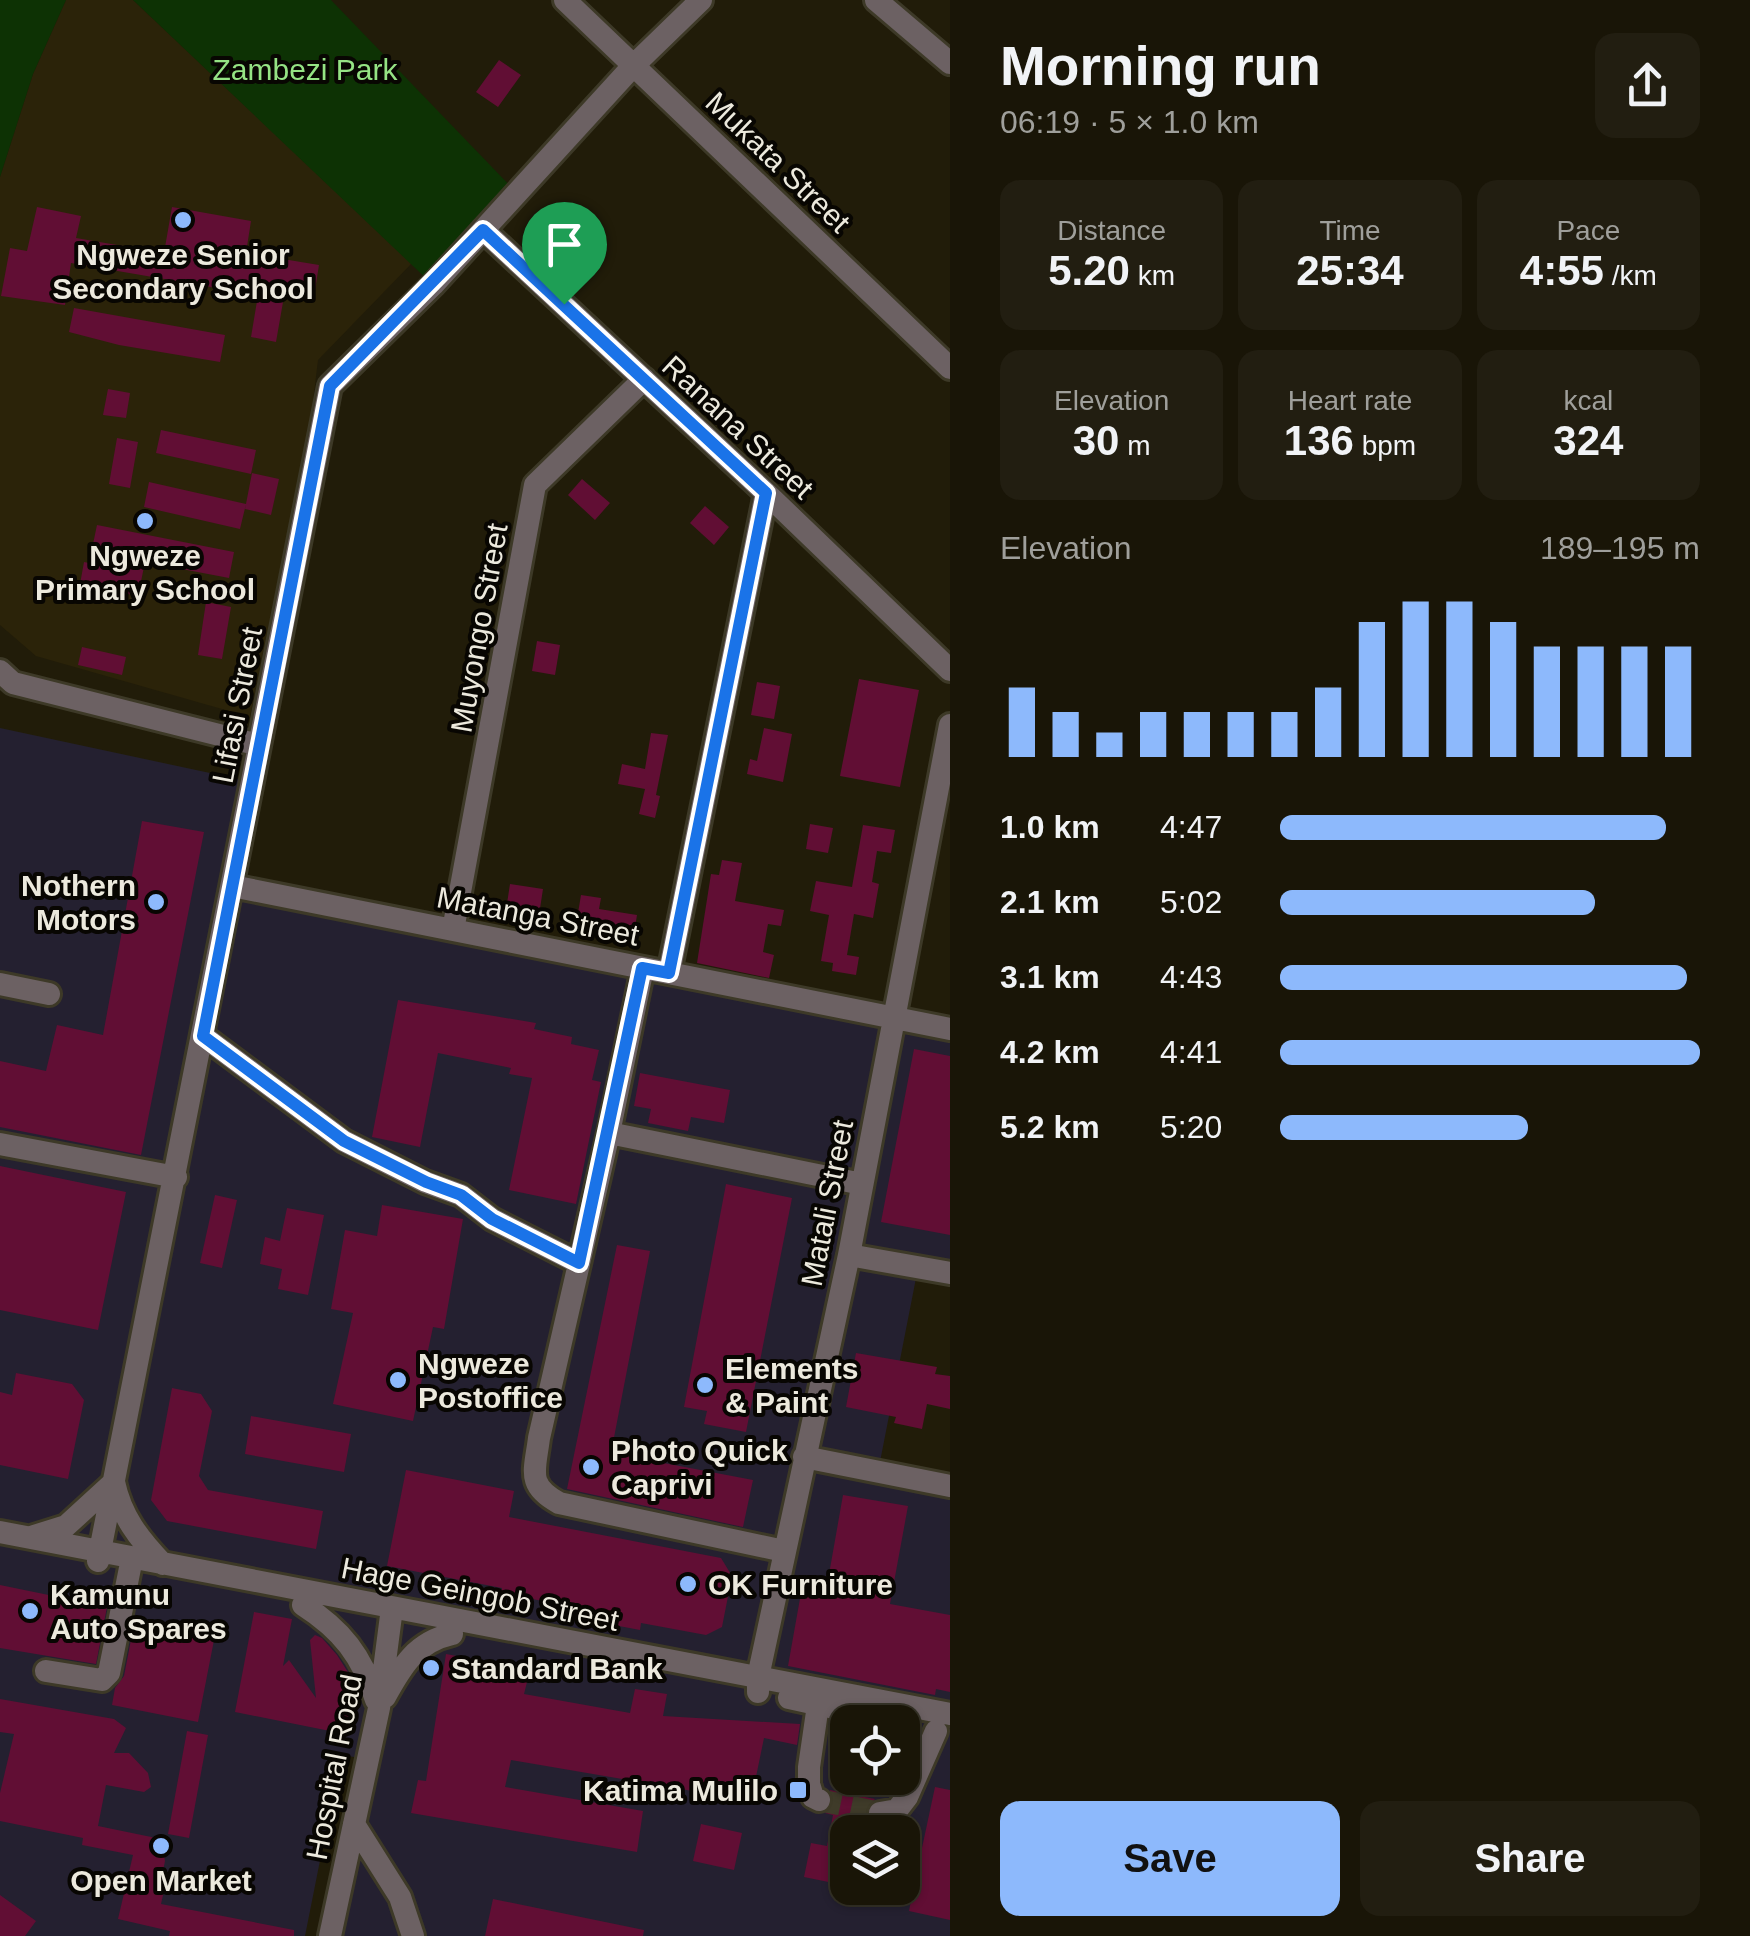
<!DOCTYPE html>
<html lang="en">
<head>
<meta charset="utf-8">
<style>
	body { margin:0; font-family:Helvetica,sans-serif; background:#221e11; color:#f1f3f6; height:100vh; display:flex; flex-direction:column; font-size:38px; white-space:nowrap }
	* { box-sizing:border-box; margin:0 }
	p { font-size:32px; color:#9f9f9b }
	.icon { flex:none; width:55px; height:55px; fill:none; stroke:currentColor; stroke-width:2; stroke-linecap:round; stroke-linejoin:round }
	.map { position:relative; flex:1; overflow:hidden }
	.details { display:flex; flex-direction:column; background:#191507; width:800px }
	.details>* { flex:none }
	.tools { position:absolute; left:830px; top:1705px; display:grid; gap:20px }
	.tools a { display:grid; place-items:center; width:90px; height:90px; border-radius:20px; background:#191507; box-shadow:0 2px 8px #0004,0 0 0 2px #373428; font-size:50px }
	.pin { position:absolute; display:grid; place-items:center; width:85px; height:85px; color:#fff; margin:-102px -42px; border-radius:50% 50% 50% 0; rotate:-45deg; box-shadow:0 0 10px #0007 }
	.pin .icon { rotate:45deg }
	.round { display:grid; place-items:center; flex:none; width:105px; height:105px; border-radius:20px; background:#221e11 }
	.summary { display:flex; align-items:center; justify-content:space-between; height:170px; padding:0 50px }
	h1 { font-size:55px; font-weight:600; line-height:75px }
	.metrics { display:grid; grid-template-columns:repeat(3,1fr); gap:15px; height:170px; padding:10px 50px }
	.metrics div { display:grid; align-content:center; border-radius:20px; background:#221e11; text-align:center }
	.metrics b { font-size:42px; font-weight:600 }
	.metrics small { font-size:28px; font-weight:400 }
	.metrics p { font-size:28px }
	.chart { height:280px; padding:20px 50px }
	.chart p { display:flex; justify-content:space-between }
	.chart svg { width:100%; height:180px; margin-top:10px; stroke:#8db9fc; stroke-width:6 }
	.cta { display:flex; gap:20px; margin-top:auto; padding:20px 50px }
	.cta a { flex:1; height:115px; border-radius:20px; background:#8db9fc; color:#111; font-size:40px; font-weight:600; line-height:115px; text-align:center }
	.cta a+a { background:#221e11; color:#f1f3f6 }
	ul { padding:0 50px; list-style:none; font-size:32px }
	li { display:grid; grid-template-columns:160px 120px 1fr; align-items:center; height:75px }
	li i { height:25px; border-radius:12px; background:#8db9fc }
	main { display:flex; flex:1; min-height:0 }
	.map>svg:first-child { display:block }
</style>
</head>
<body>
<main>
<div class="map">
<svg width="950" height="1936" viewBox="0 0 950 1936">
	<rect width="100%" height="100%" fill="#211c09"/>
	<path fill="#242030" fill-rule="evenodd" d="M0,728L252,782L232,885L950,1029V1273L918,1268L878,1472L950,1486V1936H331L367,1759L341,1755L305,1936H0ZM848,1722H902V1778H848ZM848,1832H902V1888H848Z"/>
	<path fill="#2b2309" d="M66,0H133L412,263L318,360L311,418L250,717L36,656L0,625V177L33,74Z"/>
	<path fill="#0d3204" d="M0,0H66L33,74L0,177Z
		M133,0H331L517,193L433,285Z"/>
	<path fill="#610e34" d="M499,60L521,75L498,107L476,92Z
		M37,207L81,216L76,238L164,253L172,207L251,221L246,253L319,265L315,290L286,285L276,342L251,337L258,295L71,263L65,305L1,296L10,248L27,251Z
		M74,308L225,335L220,362L119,345L69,332Z
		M108,389L130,393L126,418L103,415Z
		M161,430L256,450L251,474L156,453Z
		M117,438L138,442L130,488L109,484Z
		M252,473L279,479L271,515L245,509Z
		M582,479L610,503L595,520L568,495Z
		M149,482L246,504L240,529L144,507Z
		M705,506L729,527L714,545L690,523Z
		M97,525L234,552L229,578L145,562L138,596L80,584L84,562L89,563Z
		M206,602L231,607L222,659L198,655Z
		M537,641L560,645L555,675L532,671Z
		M82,647L126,657L122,675L78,665Z
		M859,679L919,690L900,787L840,776Z
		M757,682L780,686L774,719L751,715Z
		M764,728L792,734L783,782L747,774L750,759L757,761Z
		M651,733L668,735L656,795L660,796L655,818L639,814L645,789L618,784L622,764L645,769Z
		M142,821L204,832L141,1155L0,1127V1061L46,1071L57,1025L103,1035Z
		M810,824L833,828L828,853L806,849Z
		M863,825L895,830L891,853L877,851L872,882L879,884L873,918L854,914L847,955L859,957L856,975L832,971L833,963L821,961L829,915L810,911L816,881L852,887Z
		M722,860L742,863L735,901L784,910L781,926L768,924L763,952L774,955L769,978L697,963L711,874L719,875Z
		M510,884L543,889L539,915L506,910Z
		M581,895L601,898L599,909L637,915L634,934L612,931L613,925L577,919Z
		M398,1000L536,1023L534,1029L572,1037L571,1044L599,1050L592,1080L601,1082L576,1204L509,1190L532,1078L509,1074L511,1068L438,1053L420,1147L372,1137Z
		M914,1049L950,1056V1235L881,1222Z
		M640,1073L730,1090L724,1123L691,1117L688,1131L648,1123L651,1109L634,1106Z
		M0,1166L126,1192L98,1330L0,1310Z
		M726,1184L792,1198L746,1432L704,1424L707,1411L684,1407Z
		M215,1195L237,1200L222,1268L200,1263Z
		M382,1205L463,1219L444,1329L433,1327L413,1421L333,1404L353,1313L331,1309L345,1230L377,1236Z
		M287,1208L324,1215L308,1295L278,1289L282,1269L260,1264L265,1237L280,1241Z
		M617,1245L650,1251L611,1453L753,1480L743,1527L567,1489Z
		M856,1353L937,1367L935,1374L950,1376V1409L927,1404L922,1429L894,1423L896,1417L846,1407Z
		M16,1373L72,1384L84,1400L68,1479L0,1465V1392L12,1395Z
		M172,1388L201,1394L212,1411L199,1476L208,1490L323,1511L316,1549L167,1521L151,1500Z
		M251,1416L351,1434L344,1472L245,1454Z
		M406,1470L514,1491L509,1517L721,1558L732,1576L722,1627L706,1635L641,1623L640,1630L566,1616L568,1606L501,1593L502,1588L387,1566Z
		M843,1495L908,1506L890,1604L950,1615V1692L936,1689L935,1695L788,1666L804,1576L828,1580Z
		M0,1585L107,1607L96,1664L0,1648Z
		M254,1612L292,1619L283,1666L289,1660L316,1698L310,1640L315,1635L322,1638L337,1655L351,1677L352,1698L345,1734L235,1712Z
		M135,1619L215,1635L198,1722L112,1705L115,1688L124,1676Z
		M446,1654L530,1670L524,1694L630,1713L635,1689L667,1694L663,1716L800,1724L797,1745L764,1738L751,1801L511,1760L505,1787L643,1811L637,1852L411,1813L418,1780L426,1781Z
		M0,1699L114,1719L126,1728L114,1753H129L148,1773L151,1787L144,1792L106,1785L98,1826L161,1839L165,1861L161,1881L166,1882L161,1904L294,1930V1936H169L170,1931L118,1919L133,1855L82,1845L83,1838L0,1821V1793L14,1734L0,1732Z
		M187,1731L208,1735L189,1838L168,1834Z
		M935,1787L950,1790V1920L909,1911L913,1890L902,1888V1859L919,1862Z
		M830,1790L875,1799L866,1809L869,1823L858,1821L856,1832H848V1886L804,1877L811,1843L827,1846L833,1815L825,1813L833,1806Z
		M701,1824L742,1833L734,1870L693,1861Z
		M0,1895L36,1921L25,1936H0Z
		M493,1899L644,1930L643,1936H485Z"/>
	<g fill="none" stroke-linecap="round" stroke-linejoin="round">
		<path stroke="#3f3b29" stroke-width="22" stroke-dasharray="22 11" stroke-linecap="butt" d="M819,1800L880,1813"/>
		<g stroke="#3d3927" stroke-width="28">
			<path id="minor" d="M565,0L950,368
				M876,0L950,63
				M483,230L766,493L950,670
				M0,671L13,683L259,745
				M232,886L950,1029
				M453,930L535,485L644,379
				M643,968L609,1133L539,1438C535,1471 526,1485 559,1503L784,1551
				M669,973L766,493
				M0,984L49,994
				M203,1036L344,1141L425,1182L461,1195L492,1219L579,1263
				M609,1133L862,1184
				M0,1144L176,1177
				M849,1255L950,1273
				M804,1457L950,1486
				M0,1532L950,1714
				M34,1536L66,1526L114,1482C121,1516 139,1539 163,1564
				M98,1561L330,386L433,285L633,66L701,0
				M303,1605C342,1630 362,1656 376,1700
				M46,1671L102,1680L109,1673L130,1568
				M758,1692V1677L849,1255L950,725
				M385,1697C402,1666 416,1642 452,1634
				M789,1698L898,1722
				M818,1705L809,1767V1784L813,1797L819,1800
				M880,1813L897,1810L907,1797L936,1731
				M354,1824L400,1897L413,1936
				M330,1936L379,1708L392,1608"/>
		</g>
		<use href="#minor" stroke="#6c6163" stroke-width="22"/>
	</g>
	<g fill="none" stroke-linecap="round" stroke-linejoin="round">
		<g stroke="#fff" stroke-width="20">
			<path id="route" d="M483,230L766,493L669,973L642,968L579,1263L492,1219L461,1195L426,1182L344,1141L203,1036L330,386Z"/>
		</g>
		<use href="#route" stroke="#1a73e8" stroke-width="12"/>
	</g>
	<g fill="#8db9fc" stroke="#080602" stroke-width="4">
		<circle cx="183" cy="220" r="10"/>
		<circle cx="145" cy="521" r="10"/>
		<circle cx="156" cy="902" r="10"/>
		<circle cx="398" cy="1380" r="10"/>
		<circle cx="705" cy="1385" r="10"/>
		<circle cx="591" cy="1467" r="10"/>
		<circle cx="688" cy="1584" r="10"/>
		<circle cx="30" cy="1611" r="10"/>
		<circle cx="431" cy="1668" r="10"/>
		<rect x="788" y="1780" width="20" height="20" rx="5"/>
		<circle cx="161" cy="1846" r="10"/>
	</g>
	<g text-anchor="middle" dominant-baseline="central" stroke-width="8" stroke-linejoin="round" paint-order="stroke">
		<g font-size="30" fill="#95e384" stroke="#080602">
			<text x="305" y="69">Zambezi Park</text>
		</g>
		<g font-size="30" fill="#ece9dd" stroke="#080602">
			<text transform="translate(778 162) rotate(44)">Mukata Street</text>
			<text transform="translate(738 427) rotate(43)">Ranana Street</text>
			<text transform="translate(479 628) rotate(-80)">Muyongo Street</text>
			<text transform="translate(237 705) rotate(-79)">Lifasi Street</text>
			<text transform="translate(538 916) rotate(11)">Matanga Street</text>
			<text transform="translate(827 1203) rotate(-79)">Matali Street</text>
			<text transform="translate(480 1594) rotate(11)">Hage Geingob Street</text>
			<text transform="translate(334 1767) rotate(-79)">Hospital Road</text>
		</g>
		<g font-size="30" font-weight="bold" fill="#ece9dd" stroke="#080602" text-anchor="start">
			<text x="183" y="254" text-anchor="middle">Ngweze Senior<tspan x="183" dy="34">Secondary School</tspan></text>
			<text x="145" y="555" text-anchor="middle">Ngweze<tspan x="145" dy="34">Primary School</tspan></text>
			<text x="136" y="885" text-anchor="end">Nothern<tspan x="136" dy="34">Motors</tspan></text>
			<text x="418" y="1363">Ngweze<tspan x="418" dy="34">Postoffice</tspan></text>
			<text x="725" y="1368">Elements<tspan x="725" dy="34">&amp; Paint</tspan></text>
			<text x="611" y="1450">Photo Quick<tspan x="611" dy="34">Caprivi</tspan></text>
			<text x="708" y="1584">OK Furniture</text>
			<text x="50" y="1594">Kamunu<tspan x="50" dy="34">Auto Spares</tspan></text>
			<text x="451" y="1668">Standard Bank</text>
			<text x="778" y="1790" text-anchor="end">Katima Mulilo</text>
			<text x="161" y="1880" text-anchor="middle">Open Market</text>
		</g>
	</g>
</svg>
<div class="tools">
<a><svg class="icon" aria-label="locate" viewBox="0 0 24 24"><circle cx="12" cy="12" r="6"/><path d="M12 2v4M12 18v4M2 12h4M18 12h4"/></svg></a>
<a><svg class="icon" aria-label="layers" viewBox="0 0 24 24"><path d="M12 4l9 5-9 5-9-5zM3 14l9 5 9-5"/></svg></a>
</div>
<div class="pin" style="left:564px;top:304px;background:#1e9e55"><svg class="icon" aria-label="arrive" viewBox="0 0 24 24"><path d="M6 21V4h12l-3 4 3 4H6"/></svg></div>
</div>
<section class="details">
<div class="summary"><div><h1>Morning run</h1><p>06:19 · 5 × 1.0 km</p></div><a class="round"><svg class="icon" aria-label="share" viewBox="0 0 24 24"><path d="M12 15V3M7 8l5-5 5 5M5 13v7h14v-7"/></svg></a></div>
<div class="metrics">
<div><p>Distance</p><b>5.20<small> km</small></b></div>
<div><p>Time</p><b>25:34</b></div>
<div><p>Pace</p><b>4:55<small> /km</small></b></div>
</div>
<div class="metrics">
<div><p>Elevation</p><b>30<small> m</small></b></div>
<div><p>Heart rate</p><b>136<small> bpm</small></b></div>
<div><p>kcal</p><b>324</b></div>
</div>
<div class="chart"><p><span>Elevation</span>189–195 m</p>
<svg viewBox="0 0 160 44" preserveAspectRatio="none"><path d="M5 44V27M15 44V33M25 44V38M35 44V33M45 44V33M55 44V33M65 44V33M75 44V27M85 44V11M95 44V6M105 44V6M115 44V11M125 44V17M135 44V17M145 44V17M155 44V17"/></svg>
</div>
<ul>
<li><b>1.0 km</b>4:47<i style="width:92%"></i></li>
<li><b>2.1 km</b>5:02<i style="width:75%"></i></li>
<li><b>3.1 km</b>4:43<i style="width:97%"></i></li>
<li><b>4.2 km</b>4:41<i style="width:100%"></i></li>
<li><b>5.2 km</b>5:20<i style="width:59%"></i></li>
</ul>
<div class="cta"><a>Save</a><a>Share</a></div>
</section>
</main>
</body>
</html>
